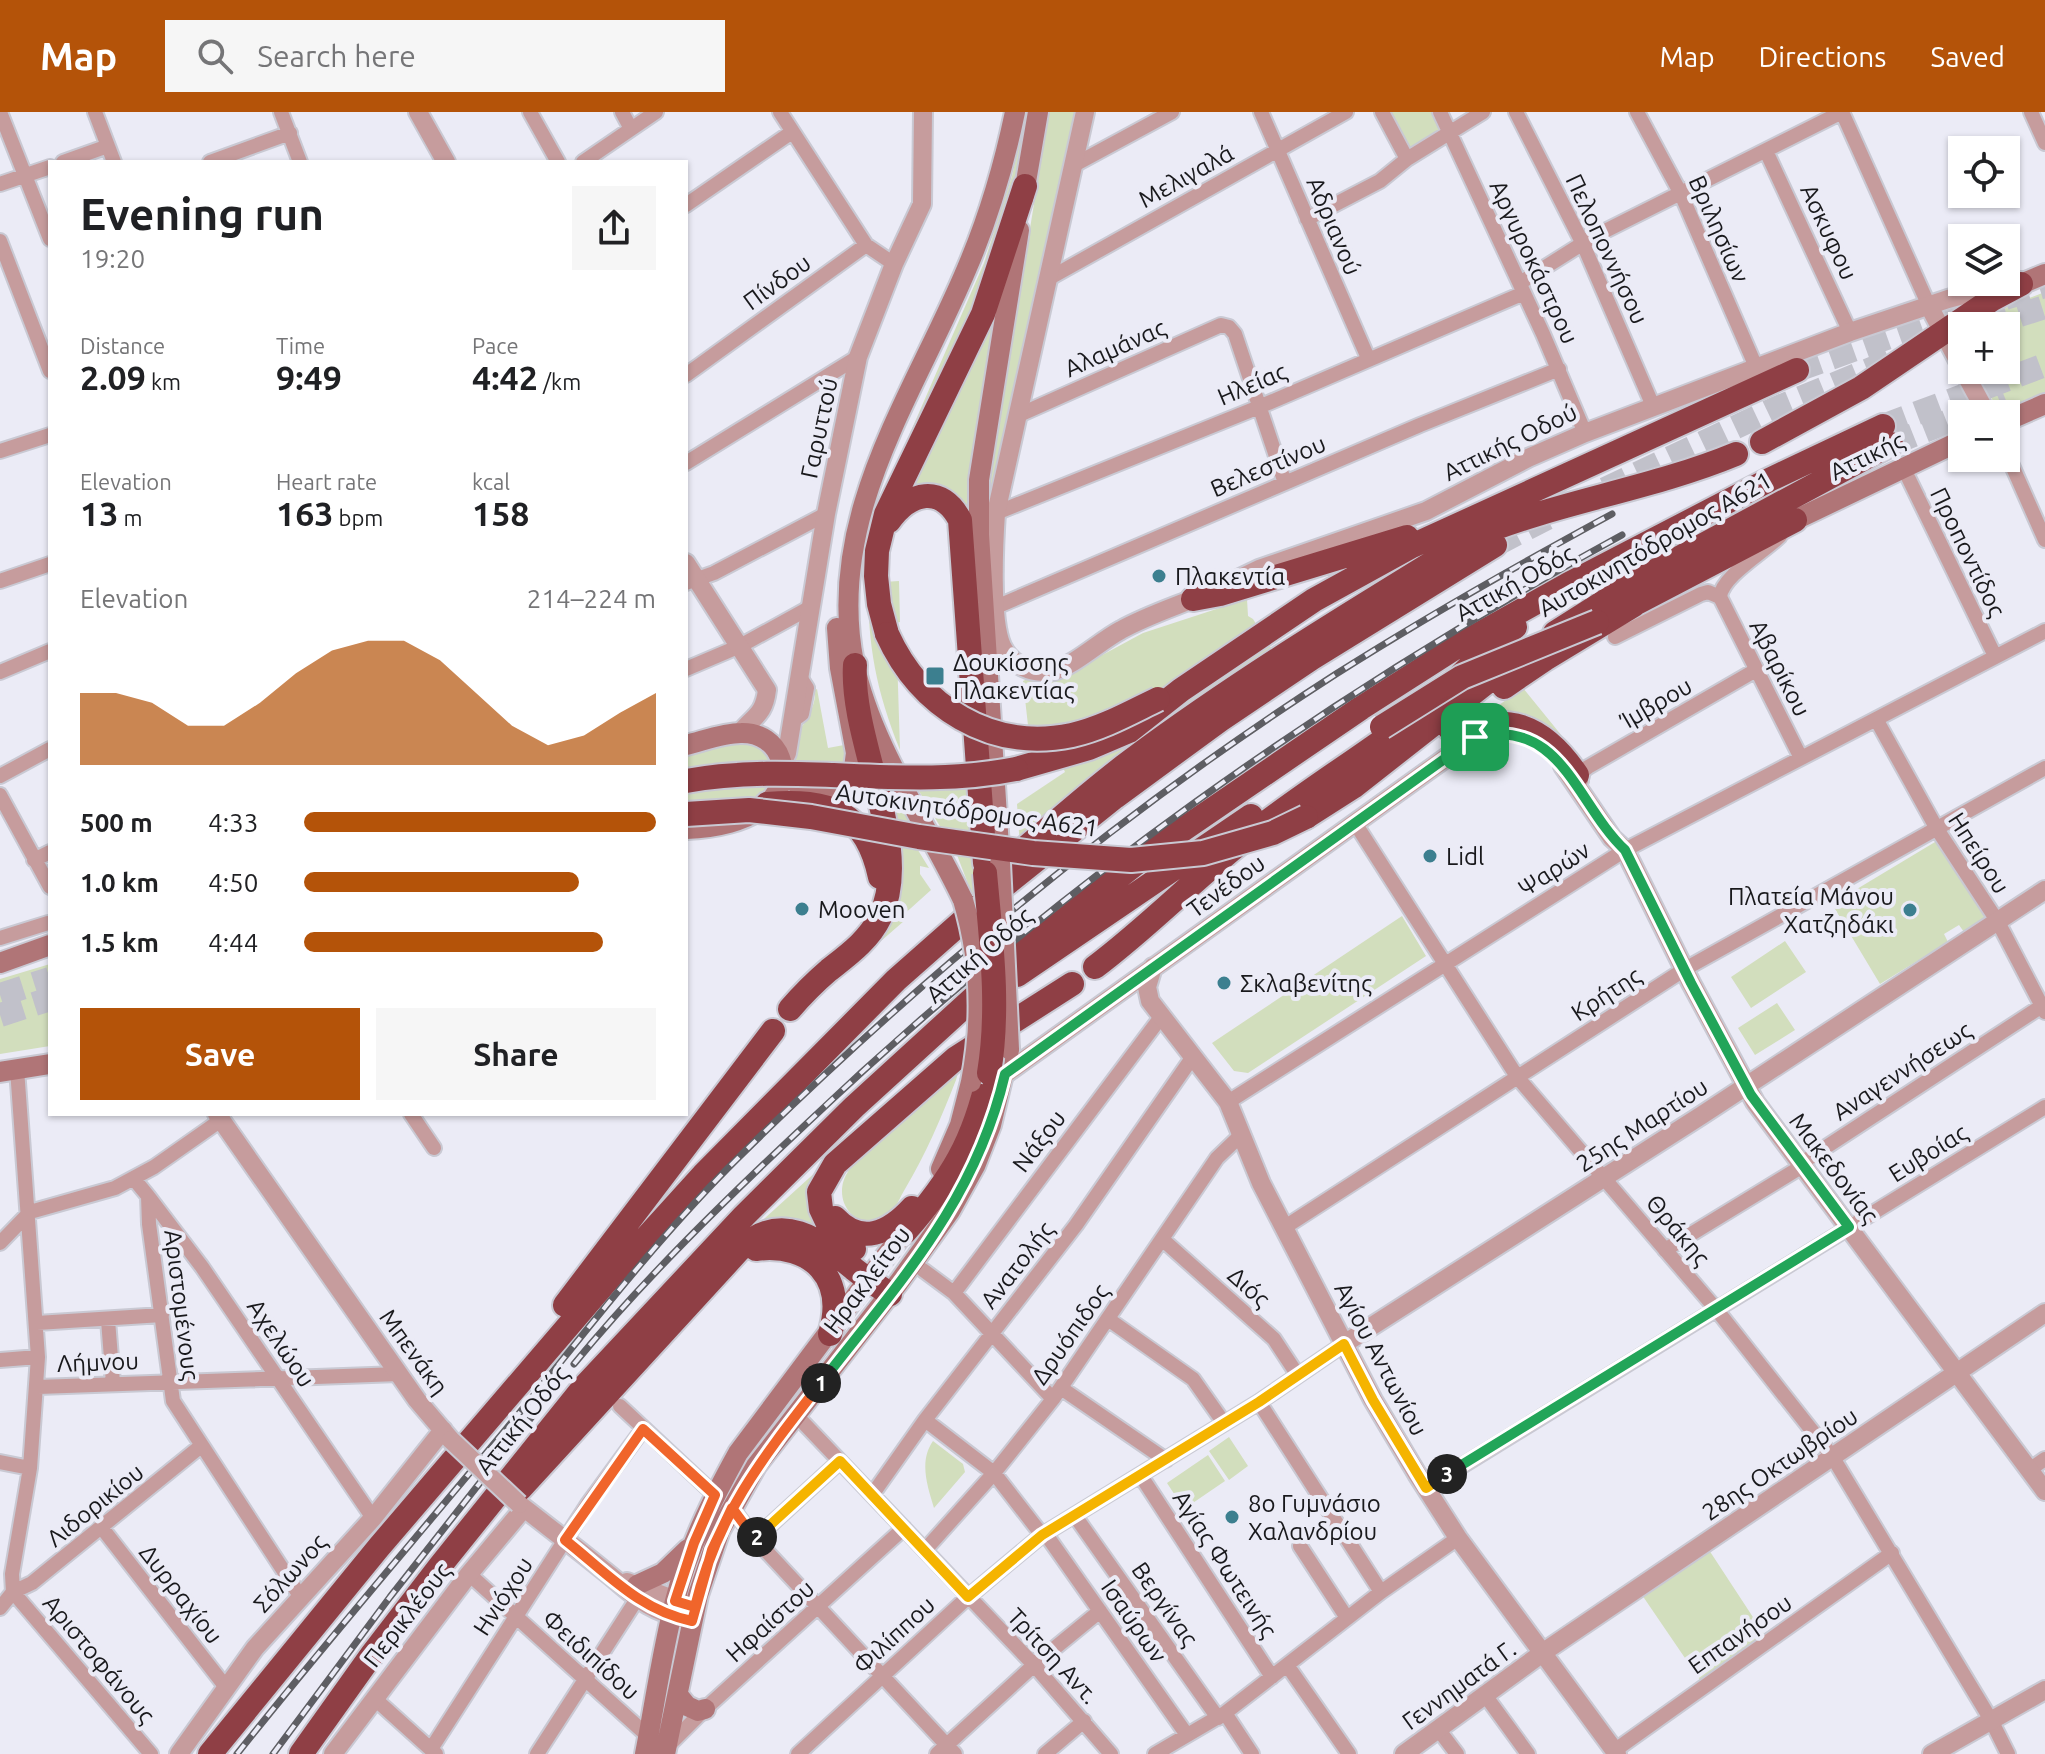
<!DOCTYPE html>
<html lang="en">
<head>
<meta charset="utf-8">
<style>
	body { margin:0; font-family:Ubuntu,sans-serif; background:#f6f6f6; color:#202124; height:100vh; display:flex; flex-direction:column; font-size:30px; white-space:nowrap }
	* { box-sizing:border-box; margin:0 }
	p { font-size:26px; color:#757577 }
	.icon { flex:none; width:44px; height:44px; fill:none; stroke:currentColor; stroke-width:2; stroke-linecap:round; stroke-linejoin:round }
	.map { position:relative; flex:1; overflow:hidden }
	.sheet { position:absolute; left:48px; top:48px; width:640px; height:956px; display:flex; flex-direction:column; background:#fff; border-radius:0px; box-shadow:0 2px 6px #0004 }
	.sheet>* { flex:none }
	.fabs { position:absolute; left:1948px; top:24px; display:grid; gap:16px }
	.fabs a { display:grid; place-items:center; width:72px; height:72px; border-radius:0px; background:#fff; box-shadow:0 2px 6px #0004; font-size:40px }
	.pin { position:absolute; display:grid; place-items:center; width:68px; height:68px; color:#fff; margin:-34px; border-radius:16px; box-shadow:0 4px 12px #0006 }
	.km { position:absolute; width:40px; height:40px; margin:-20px; border-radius:50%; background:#222; color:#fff; font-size:22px; line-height:40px; text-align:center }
	.round { display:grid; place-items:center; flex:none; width:84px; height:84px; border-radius:0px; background:#f6f6f6 }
	.head { display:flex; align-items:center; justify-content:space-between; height:136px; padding:0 32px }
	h1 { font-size:44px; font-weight:600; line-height:60px }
	.metrics { display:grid; grid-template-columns:repeat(3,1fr); gap:12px; height:136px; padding:8px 32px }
	.metrics div { display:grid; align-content:center }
	.metrics b { font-size:34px; font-weight:600 }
	.metrics small { font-size:22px; font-weight:400 }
	.metrics p { font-size:22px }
	.chart { height:224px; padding:16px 32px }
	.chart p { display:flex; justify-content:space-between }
	.chart svg { width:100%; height:144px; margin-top:8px; fill:#b45309; opacity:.7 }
	.cta { display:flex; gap:16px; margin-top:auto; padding:16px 32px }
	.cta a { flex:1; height:92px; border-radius:0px; background:#b45309; color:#fff; font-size:32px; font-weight:600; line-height:92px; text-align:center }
	.cta a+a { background:#f6f6f6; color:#202124 }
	ul { padding:0 32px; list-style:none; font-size:26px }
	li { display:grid; grid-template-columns:128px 96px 1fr; align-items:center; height:60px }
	li i { height:20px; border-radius:10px; background:#b45309 }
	header { display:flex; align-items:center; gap:48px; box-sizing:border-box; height:112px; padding:0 40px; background:#b45309; color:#fff }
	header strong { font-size:38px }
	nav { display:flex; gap:44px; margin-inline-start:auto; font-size:28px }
	.search { width:560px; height:72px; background:#f6f6f6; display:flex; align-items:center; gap:20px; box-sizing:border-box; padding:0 28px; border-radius:0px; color:#757577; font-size:30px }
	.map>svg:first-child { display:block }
</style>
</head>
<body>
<header>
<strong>Map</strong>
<div class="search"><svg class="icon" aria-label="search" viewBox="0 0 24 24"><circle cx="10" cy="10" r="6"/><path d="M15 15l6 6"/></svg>Search here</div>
<nav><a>Map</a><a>Directions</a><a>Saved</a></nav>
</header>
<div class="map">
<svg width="2045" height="1642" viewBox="0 0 2045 1642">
	<rect width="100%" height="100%" fill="#ebebf6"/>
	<path fill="#d2debd" d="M1049,0H1077L993,392H989L988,374Z
		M1389,0H1436L1445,17L1411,37Z
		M1025,7L1031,8L1003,141L884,381L984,151L1012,64Z
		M2045,180V283L2007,298L1996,294L1975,258H2006V214H1973L2013,192Z
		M997,197L970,409L908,385L969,261Z
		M899,469L900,510L896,511L900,638C876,578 868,535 868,471Z
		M1247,487L1248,504L1253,507L1273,539L1020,735L1017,692L1065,660L1051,628L1030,631L1023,569L1027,567L1038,570L1056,568L1143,521Z
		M1523,576L1562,624L1535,606L1492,598Z
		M817,577L828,636L844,633L845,648L842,657L794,651C787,620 817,607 815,578Z
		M739,628L751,629L770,642L775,669L759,689L686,702V643L691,639Z
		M879,644L923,728L913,730L929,756L920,754V762L931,778L901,805L904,809L881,829L894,804L900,776Z
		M913,669L976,670L988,824L957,743Z
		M1940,727L1988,806L1964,820L1959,813L1944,822L1948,830L1880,872L1832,792Z
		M1402,804L1426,844L1248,961L1234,959L1212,931Z
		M1785,829L1806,860L1751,896L1731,865Z
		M50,852V934L0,942V867Z
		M1777,891L1795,918L1755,943L1738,916Z
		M956,959L958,961L956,968C941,1006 926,1042 905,1077C900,1085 896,1097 888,1103C858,1125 828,1088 849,1058Z
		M819,1057L829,1125C800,1101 788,1104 754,1116Z
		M1229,1325L1248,1354L1229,1368L1209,1339Z
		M933,1329L963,1352L965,1360L934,1396C927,1373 919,1349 933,1329Z
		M1208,1343L1225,1369L1184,1397L1167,1371Z
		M1709,1438L1766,1525L1702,1571L1642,1483Z"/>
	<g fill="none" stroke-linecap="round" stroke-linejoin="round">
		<path stroke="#c1c1ca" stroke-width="24" stroke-dasharray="24 12" stroke-linecap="butt" d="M2005,186L2045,174
			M1985,214L2045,195
			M1797,258L1959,200
			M1966,302L2005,286
			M1883,314L2045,253
			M1891,332L1962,304
			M1605,377L1774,297L1893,248
			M1495,433L1547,406
			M0,883L50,867
			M0,903L50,887"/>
		<g stroke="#c9c9d3" stroke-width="18">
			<path id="minor" d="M0,0L50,127
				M95,0L114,50
				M281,0L300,50
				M530,0L558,50
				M622,0L631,17
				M780,0L866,133
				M1261,0L1368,246
				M1382,0L1407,47
				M1440,0L1543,222L1585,321
				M1516,0L1583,132L1653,294
				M1637,0L1681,82L1756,255
				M1842,0L1929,194
				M2031,0L2045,31
				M1766,39L1850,220
				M63,50L108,34
				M210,50L290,21
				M583,50L656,0
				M1074,53L1172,0
				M0,72L50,55
				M686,93L792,20
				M1307,107L1380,69L1407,47L1483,0
				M0,129L50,259
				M1048,167L1346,0
				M1520,171L1593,125L1842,0
				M686,263L866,133L894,152
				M1019,303L1221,213L1229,215L1235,222L1285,371
				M0,339L50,323
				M2006,340L2045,428
				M686,351L858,245
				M1903,355L1995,544
				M996,401L1259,295L1524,181
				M0,469L50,452
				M686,471L714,461L826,402
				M1720,485L1801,646
				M1720,485C1722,464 1764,440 1780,424
				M996,495L1420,313L1559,257
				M1615,525L1701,482L1708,480L1720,485
				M686,557L740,534L811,495
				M0,560L50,539
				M798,605L802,602L807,576L800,565
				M1876,607L1937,717L1998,810L2045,900
				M0,664L50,637
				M1581,669L1577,663L1588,655L1756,558
				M0,683L50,775
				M1355,711L1518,966L1716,1197L1832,1344L1991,1608L2008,1642
				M34,748L50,740
				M0,826L48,811
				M1228,990L1625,738L2045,519
				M411,1002L434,1036
				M134,1067L148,1084L149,1112L173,1289L300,1484
				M148,1084L202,1155L373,1406
				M1285,1115L1685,857L2045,656
				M1162,1127L1274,1227L1297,1262
				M0,1131L30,1100L115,1076L154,1055L221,1008
				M1665,1138L1796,1058L1800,1052L2042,894
				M923,1158L954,1181L1053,1287
				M954,1181L1161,905
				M1108,1207L1193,1267L1224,1311
				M108,1208L113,1271
				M37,1211L162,1203
				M0,1248L38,1245
				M38,1275L399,1262
				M1061,1276L1166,1348
				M1259,1290L1381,1480
				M620,1294L715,1383
				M796,1303L1034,1553L1111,1642
				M925,1308L994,1361L1042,1423
				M0,1350L30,1356
				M2029,1358L2045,1347
				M1141,1364L1272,1565
				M1426,1376L2045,995
				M872,1383L925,1308L1076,1113L1192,946
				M732,1396L755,1427L955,1642
				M1075,1404L1218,1606
				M102,1416L225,1574
				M1045,1421L1187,1623
				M755,1427L840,1349
				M1300,1434L1347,1506
				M925,1438L994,1361L1053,1287L1217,1046L1241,1023
				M469,1462L649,1625
				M13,1480L32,1471L201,1334
				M13,1480L151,1642
				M0,1496L13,1480L12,1462L30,1356L38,1245L17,957
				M1287,1553L1349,1642
				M1485,1583L1528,1642
				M374,1586L436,1642
				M1225,1601L1252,1642
				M1438,1617L1457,1642
				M667,1635L705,1597L904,1416
				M431,1637L588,1392L643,1317
				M1614,1639L1892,1441
				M537,1642L637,1487
				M798,1642L968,1485L1042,1423L1259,1290L1344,1232
				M937,1642L1034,1553L1100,1499
				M1045,1642L1084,1609
				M1155,1642L1225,1601L1381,1480L1458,1426"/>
		</g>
		<g stroke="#c9c9d3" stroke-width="22">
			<path id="tertiary" d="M418,0L446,50
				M1085,0L996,401C994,430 990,508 1002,534C1011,553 1032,563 1053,559C1074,554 1100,529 1121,518C1148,503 1177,494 1205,482
				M1929,194L1962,256
				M1963,258L1987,302
				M686,451L767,578C764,603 754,604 740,621
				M1232,470L1259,457L1426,399L1528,346L1585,321L1850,220L1948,187L2009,171
				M782,651L787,641L826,402L858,245L894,152L922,92L923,0
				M1563,654L1612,726L1625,738L1691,871L1755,990L2045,1379
				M1153,855L1147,875L1150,889L1228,990L1261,1071L1373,1288L1417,1362L1458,1426L1617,1642
				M1005,962L1475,625L1500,622
				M217,1002L417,1288L451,1328
				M1344,1232L1702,1003L2045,778
				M519,1392C547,1414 575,1435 602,1457C634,1482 643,1497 686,1507
				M627,1470L689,1493
				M179,1642L255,1536L373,1406L443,1318
				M333,1642L469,1462L524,1396
				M1404,1642L1548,1537L2045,1201
				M1932,1642L2045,1578"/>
		</g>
		<g stroke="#c9c9d3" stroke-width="24">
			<path id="secondary" d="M1023,87L1038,0
				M2021,172L2045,162
				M2006,309L2045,292
				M1795,408L1962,328
				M686,633C703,629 723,621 741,621C781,620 796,665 768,691C748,710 713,716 686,717
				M783,660L804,678L824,682L844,673L854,656L856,641L840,556L837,516
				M1000,751L979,423V368L1019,118
				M963,788C927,712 871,633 854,551C825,405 913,285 967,156C988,107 1004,53 1015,0
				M0,851L50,833
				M0,960L50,952
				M941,1057L960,1013L971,970
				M637,1473L663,1461L688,1437
				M678,1583L687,1594L698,1599L705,1597
				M645,1642C655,1591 662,1539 675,1489C688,1436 712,1388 738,1341L912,1109
				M665,1642L698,1483L720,1418L756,1354L899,1170L950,1099L975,1054L991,1013L1009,937"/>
		</g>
		<g stroke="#c9c9d3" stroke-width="28">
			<path id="motorway" d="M1762,330L1861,276L1991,188L2021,172
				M889,409C910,380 941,372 960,408L985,751
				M1468,427C1554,390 1649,378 1736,342
				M1193,487L1220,482L1407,425
				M1621,499L1795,408
				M1555,521L1640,467L1891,332
				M887,522L879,492L876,464L877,439L886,402L983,202L1025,74
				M1456,568L1485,539L1515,515
				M1504,575L1545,547L1634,493
				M1450,617C1509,603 1542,611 1577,663
				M1016,657L1089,636L1129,619L1181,578L1314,488L1412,434L1797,258
				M767,692C829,687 866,699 880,765
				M1306,705L1353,675L1515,548
				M1023,738C1059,708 1094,676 1132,648C1242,566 1359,496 1476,424
				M1095,855C1151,813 1199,762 1255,719C1305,680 1360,646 1411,608
				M1017,863L1251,704
				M790,897C802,883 815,870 829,858C848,843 869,828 880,805C914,736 850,629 855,553
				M835,1106C861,1134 889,1121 912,1096
				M905,1120C951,1067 974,1031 989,961
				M756,1137C812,1130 847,1166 830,1222
				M854,1137L829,1114L821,1097L819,1080L835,1052L956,946L1072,872
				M565,1193L773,919
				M520,1377L739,1138C782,1097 819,1128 854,1157C865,1166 878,1174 890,1182
				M210,1642L379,1435L606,1170L703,1063L896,868L990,785L1115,685L1220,608L1312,546L1495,433
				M301,1642L373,1541L440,1454L583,1276L744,1104L854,995L1026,838L1153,738L1361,596L1458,534L1567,473L1769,368L1883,314"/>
		</g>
		<use href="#minor" stroke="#c69c9d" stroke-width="14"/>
		<use href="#tertiary" stroke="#c69c9d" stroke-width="18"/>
		<use href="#secondary" stroke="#b07577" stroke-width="20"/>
		<use href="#motorway" stroke="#8f3f45" stroke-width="24"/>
		<g stroke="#5e5e63" stroke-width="7">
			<path id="rail" d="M574,1252C644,1167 724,1089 804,1014C1052,778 1323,586 1622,423
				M237,1642C325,1531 417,1425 507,1316C582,1225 654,1129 738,1046C920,866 1121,700 1336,562C1426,505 1518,453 1612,402
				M273,1642L390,1485L534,1302"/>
		</g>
		<use href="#rail" stroke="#ebebf6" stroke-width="4" stroke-dasharray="12" stroke-linecap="butt"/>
		<g stroke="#c9c9d3" stroke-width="22" stroke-linecap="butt">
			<path id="tertiary-bridge" d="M451,1328L519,1392"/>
		</g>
		<g stroke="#c9c9d3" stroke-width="24" stroke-linecap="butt">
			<path id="secondary-bridge" d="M1000,751L1009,937
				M963,788C981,848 983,909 971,970"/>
		</g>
		<g stroke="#c9c9d3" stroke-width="28" stroke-linecap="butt">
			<path id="motorway-bridge" d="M887,522C920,595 991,640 1072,623C1103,616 1131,600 1158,587
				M1382,615L1462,565L1597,510
				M686,669C795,649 907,679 1016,657
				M686,702L749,698L811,705L919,725L1033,741L1131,748L1203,741L1273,721L1306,705
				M985,761C991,828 1000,895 989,961"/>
		</g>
		<use href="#tertiary-bridge" stroke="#c69c9d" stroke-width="18"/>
		<use href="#secondary-bridge" stroke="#b07577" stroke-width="20"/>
		<use href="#motorway-bridge" stroke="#8f3f45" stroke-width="24"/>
	</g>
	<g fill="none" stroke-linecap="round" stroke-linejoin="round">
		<g stroke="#fff" stroke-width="16">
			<path id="split-1" d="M821,1271C899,1170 975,1090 1005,962L1475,625"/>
		</g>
		<g stroke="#fff" stroke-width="16">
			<path id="split-2" d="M757,1425L755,1427L732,1396L712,1438L692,1509C639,1498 607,1461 565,1428L643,1317L715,1383L694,1431L675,1489L695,1495C717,1402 764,1344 821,1271"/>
		</g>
		<g stroke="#fff" stroke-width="16">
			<path id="split-3" d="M757,1425L840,1349L968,1485L1042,1423L1259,1290L1344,1232L1373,1288L1426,1376L1447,1362"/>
		</g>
		<g stroke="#fff" stroke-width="16">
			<path id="split-4" d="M1447,1362L1849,1115L1751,983L1691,871L1625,738C1576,692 1562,605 1475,625"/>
		</g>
		<use href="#split-1" stroke="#22a559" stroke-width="10"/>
		<use href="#split-2" stroke="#f0652b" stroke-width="10"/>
		<use href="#split-3" stroke="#f5b400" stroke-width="10"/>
		<use href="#split-4" stroke="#22a559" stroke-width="10"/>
	</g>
	<g fill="#3c7f8f" stroke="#ebebf6" stroke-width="3">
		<circle cx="1159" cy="464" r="8"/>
		<rect x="925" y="554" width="20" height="20" rx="4"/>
		<circle cx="1430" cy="744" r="8"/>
		<circle cx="802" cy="797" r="8"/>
		<circle cx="1910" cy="798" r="8"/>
		<circle cx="1224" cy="871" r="8"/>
		<circle cx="1232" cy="1405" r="8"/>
	</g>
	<g text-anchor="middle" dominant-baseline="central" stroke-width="8" stroke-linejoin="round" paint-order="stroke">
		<g font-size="24" fill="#19191c" stroke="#ebebf6">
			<text transform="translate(1186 64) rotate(-29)">Μελιγαλά</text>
			<text transform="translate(1334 114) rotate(67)">Αδριανού</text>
			<text transform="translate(1719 117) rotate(66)">Βριλησίων</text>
			<text transform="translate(1829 120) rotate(65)">Ασκυφου</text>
			<text transform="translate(1607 137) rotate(65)">Πελοποννήσου</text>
			<text transform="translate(1534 150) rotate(65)">Αργυροκάστρου</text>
			<text transform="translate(777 170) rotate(-36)">Πίνδου</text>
			<text transform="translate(1115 236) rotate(-24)">Αλαμάνας</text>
			<text transform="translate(1252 272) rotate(-23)">Ηλείας</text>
			<text transform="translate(819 316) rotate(-78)">Γαρυττού</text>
			<text transform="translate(1510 330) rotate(-26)">Αττικής Οδού</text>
			<text transform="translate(1867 344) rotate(-26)">Αττικής</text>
			<text transform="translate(1268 354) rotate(-23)">Βελεστίνου</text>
			<text transform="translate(1655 432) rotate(-30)">Αυτοκινητόδρομος Α621</text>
			<text transform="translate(1968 440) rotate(64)">Προποντίδος</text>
			<text transform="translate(1515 471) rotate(-29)">Αττική Οδός</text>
			<text transform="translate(1780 556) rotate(63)">Αβαρίκου</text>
			<text transform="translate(1656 591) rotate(-30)">Ίμβρου</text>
			<text transform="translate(967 698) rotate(8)">Αυτοκινητόδρομος Α621</text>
			<text transform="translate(1979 741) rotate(57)">Ηπείρου</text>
			<text transform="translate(1554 757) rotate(-33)">Ψαρών</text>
			<text transform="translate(1226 774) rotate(-36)">Τενέδου</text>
			<text transform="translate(979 843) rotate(-41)">Αττική Οδός</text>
			<text transform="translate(1606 882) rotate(-33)">Κρήτης</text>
			<text transform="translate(1902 959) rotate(-33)">Αναγεννήσεως</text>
			<text transform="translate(1642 1013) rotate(-33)">25ης Μαρτίου</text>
			<text transform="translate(1039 1029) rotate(-53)">Νάξου</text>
			<text transform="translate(1928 1041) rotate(-32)">Ευβοίας</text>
			<text transform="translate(1834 1056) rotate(53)">Μακεδονίας</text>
			<text transform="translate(1678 1118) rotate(50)">Θράκης</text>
			<text transform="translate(1017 1153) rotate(-52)">Ανατολής</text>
			<text transform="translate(867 1168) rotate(-53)">Ηρακλείτου</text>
			<text transform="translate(1249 1175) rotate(42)">Διός</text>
			<text transform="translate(182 1193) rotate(83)">Αριστομένους</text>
			<text transform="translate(1070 1222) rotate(-55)">Δρυόπιδος</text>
			<text transform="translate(281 1231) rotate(56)">Αχελώου</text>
			<text transform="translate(414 1240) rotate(54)">Μπενάκη</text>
			<text transform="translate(1381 1247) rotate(62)">Αγίου Αντωνίου</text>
			<text transform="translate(98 1250) rotate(-2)">Λήμνου</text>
			<text transform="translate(522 1308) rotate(-51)">Αττική Οδός</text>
			<text transform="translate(1780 1352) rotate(-34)">28ης Οκτωβρίου</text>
			<text transform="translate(95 1393) rotate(-39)">Λιδορικίου</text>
			<text transform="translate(1225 1452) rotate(57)">Αγίας Φωτεινής</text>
			<text transform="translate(290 1461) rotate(-48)">Σόλωνος</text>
			<text transform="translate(181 1482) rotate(52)">Δυρραχίου</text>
			<text transform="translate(503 1484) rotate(-57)">Ηνιόχου</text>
			<text transform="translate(1165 1492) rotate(55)">Βεργίνας</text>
			<text transform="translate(407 1503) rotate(-52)">Περικλέους</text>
			<text transform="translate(770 1509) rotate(-42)">Ηφαίστου</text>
			<text transform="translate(1134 1509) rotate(55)">Ισαύρων</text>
			<text transform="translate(1740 1522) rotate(-35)">Επτανήσου</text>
			<text transform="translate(894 1523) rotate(-43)">Φιλίππου</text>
			<text transform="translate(591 1543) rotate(42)">Φειδιπίδου</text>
			<text transform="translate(1053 1544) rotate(47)">Τρίτση Αντ.</text>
			<text transform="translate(99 1547) rotate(50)">Αριστοφάνους</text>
			<text transform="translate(1459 1573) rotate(-36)">Γεννηματά Γ.</text>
		</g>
		<g font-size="24" fill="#19191c" stroke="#ebebf6" text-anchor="start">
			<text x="1175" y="464">Πλακεντία</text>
			<text x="953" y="550">Δουκίσσης<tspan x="953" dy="28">Πλακεντίας</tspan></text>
			<text x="1446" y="744">Lidl</text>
			<text x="1894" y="784" text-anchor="end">Πλατεία Μάνου<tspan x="1894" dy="28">Χατζηδάκι</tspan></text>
			<text x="818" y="797">Mooven</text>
			<text x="1240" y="871">Σκλαβενίτης</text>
			<text x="1248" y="1391">8ο Γυμνάσιο<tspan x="1248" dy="28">Χαλανδρίου</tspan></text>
		</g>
	</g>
</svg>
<div class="fabs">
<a><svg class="icon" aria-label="locate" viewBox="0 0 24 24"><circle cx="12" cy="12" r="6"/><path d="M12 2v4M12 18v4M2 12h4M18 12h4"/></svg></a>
<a><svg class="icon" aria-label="layers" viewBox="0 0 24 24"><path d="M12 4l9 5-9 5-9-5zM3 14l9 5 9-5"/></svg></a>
<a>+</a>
<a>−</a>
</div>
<div class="pin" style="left:1475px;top:625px;background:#1e9e55"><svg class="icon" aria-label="arrive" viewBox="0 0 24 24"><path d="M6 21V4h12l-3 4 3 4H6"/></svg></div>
<b class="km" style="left:821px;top:1271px">1</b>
<b class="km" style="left:757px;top:1425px">2</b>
<b class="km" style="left:1447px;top:1362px">3</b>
<section class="sheet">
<div class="head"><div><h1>Evening run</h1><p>19:20</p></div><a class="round"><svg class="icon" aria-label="share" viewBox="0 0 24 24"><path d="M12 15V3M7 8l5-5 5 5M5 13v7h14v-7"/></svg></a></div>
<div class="metrics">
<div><p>Distance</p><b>2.09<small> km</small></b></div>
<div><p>Time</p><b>9:49</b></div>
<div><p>Pace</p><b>4:42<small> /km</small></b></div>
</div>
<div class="metrics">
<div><p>Elevation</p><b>13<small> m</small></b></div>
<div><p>Heart rate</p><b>163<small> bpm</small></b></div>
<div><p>kcal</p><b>158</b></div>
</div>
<div class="chart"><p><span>Elevation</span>214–224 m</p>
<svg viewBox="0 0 160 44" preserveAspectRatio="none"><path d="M0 44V22L10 22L20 25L30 32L40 32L50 25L60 16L70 9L80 6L90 6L100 12L110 22L120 32L130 38L140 35L150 28L160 22V44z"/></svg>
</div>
<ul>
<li><b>500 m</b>4:33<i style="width:100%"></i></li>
<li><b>1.0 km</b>4:50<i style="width:78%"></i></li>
<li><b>1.5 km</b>4:44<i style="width:85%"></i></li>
</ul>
<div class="cta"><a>Save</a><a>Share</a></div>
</section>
</div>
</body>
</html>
